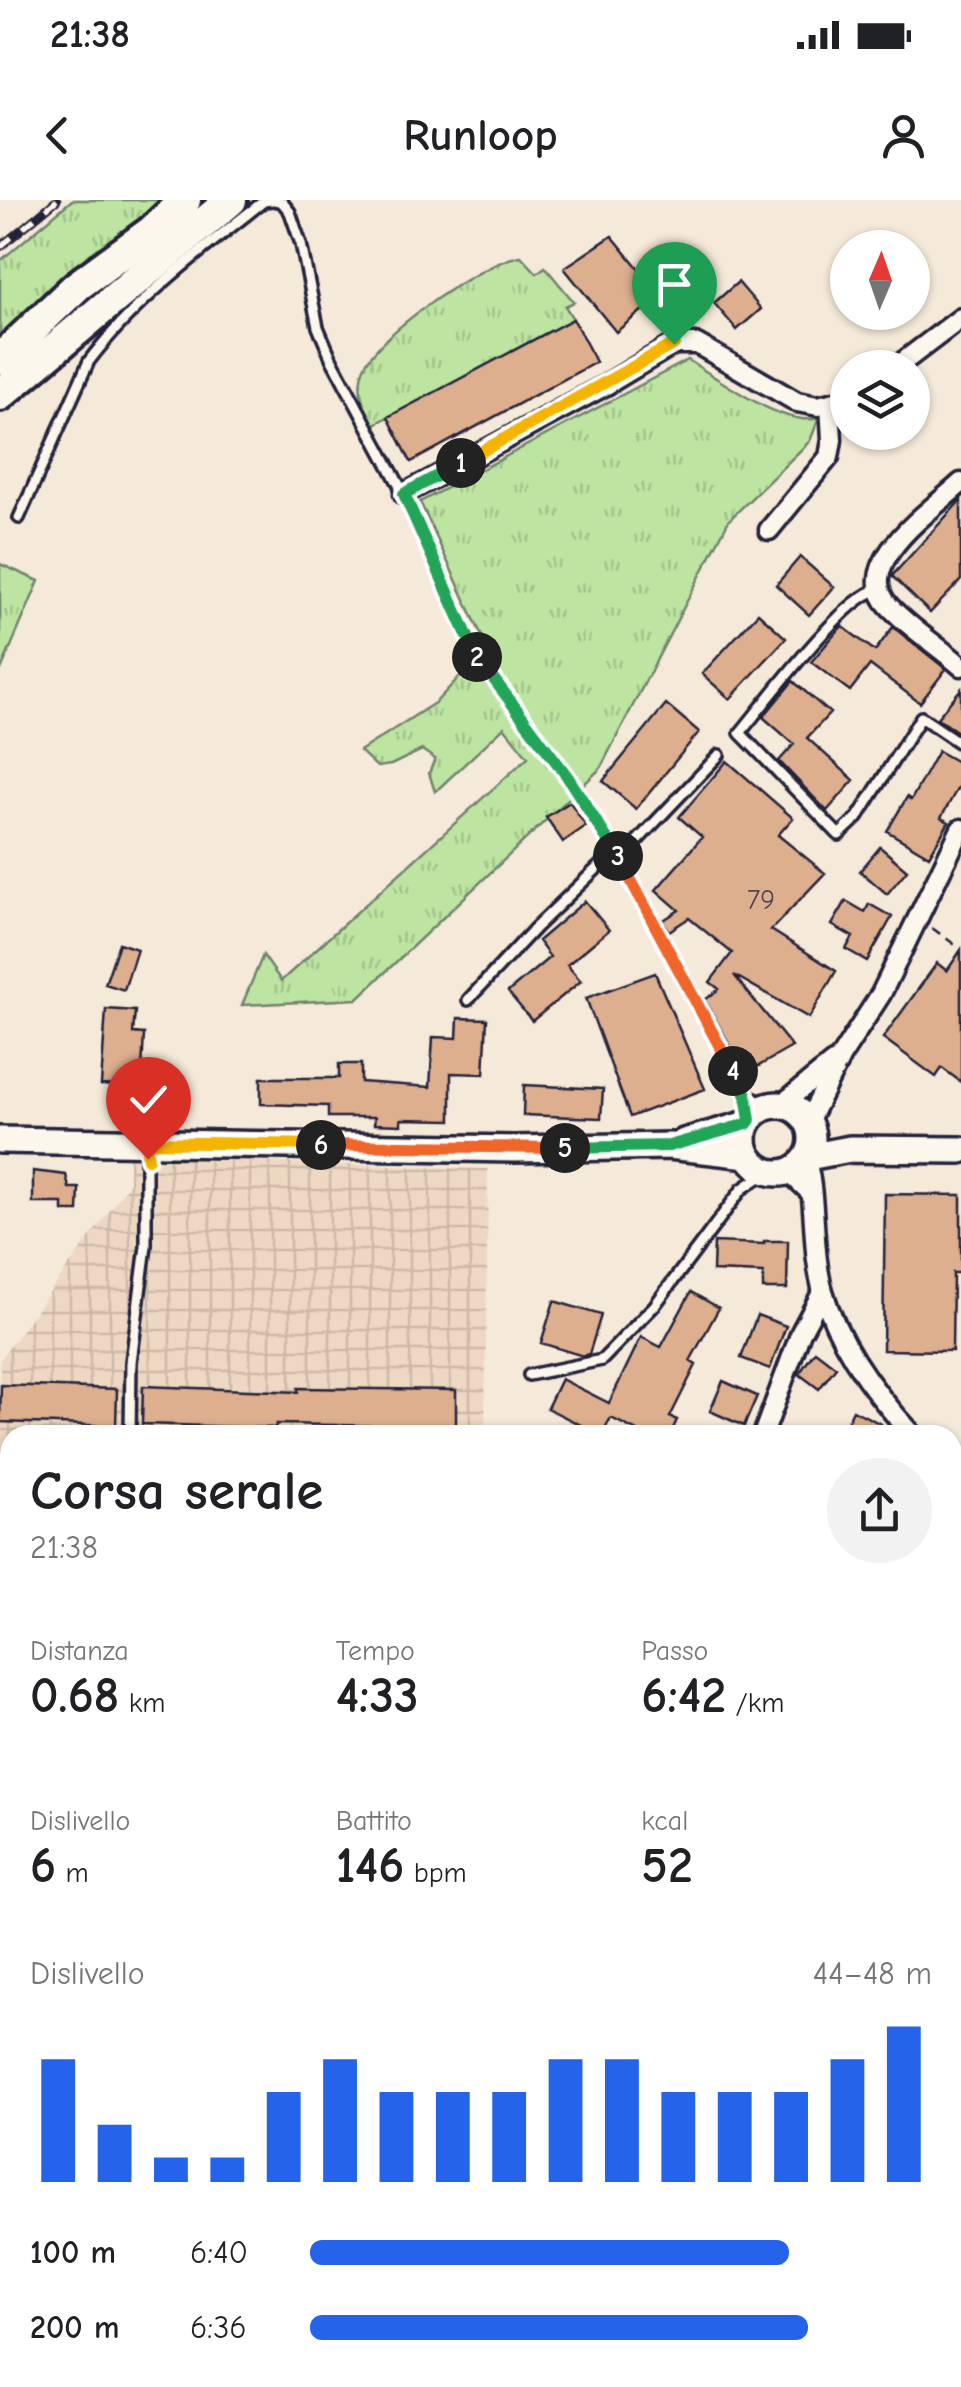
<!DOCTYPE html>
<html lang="it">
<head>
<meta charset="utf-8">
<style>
	body { margin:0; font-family:"Comic Neue",sans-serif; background:#f2f2f2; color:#202124; height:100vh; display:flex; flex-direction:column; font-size:38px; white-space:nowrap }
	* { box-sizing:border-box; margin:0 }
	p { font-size:32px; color:#757577 }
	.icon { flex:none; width:55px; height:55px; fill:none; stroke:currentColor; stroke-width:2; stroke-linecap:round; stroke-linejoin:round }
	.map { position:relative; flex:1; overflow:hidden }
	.panel { position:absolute; left:0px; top:1225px; width:962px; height:962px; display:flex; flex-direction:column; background:#fff; border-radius:30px 30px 0 0; box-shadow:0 2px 8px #0004 }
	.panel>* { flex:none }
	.needle { width:65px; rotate:2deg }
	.tools { position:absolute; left:830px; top:30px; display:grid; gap:20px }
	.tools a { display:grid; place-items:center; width:100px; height:100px; border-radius:50%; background:#fff; box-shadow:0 2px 8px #0004; font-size:50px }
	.pin { position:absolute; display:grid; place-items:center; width:85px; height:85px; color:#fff; margin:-102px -42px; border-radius:50% 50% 50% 0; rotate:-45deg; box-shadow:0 0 10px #0007 }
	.pin .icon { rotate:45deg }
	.km { position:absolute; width:50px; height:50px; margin:-25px; border-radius:50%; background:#222; color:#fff; font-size:28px; line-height:50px; text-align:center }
	.round { display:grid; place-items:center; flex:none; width:105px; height:105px; border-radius:52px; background:#f2f2f2 }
	.summary { display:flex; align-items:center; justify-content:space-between; height:170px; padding:0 30px }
	h1 { font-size:55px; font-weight:600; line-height:75px }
	.figures { display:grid; grid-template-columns:repeat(3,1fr); gap:15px; height:170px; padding:10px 30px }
	.figures div { display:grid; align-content:center }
	.figures b { font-size:50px; font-weight:600 }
	.figures small { font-size:28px; font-weight:400 }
	.figures p { font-size:28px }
	.chart { height:280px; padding:20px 30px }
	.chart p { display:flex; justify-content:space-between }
	.chart svg { width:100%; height:180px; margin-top:10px; stroke:#2563eb; stroke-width:6 }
	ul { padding:0 30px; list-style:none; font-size:32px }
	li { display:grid; grid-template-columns:160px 120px 1fr; align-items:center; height:75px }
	li i { height:25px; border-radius:12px; background:#2563eb }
	.status { display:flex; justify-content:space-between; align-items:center; height:70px; padding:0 50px; background:#fff; direction:ltr }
	.status svg { height:28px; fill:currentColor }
	header { display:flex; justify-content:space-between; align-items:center; height:130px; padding:0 30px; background:#fff; font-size:45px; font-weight:600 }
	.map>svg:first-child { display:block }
</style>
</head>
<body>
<div class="status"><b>21:38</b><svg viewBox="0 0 49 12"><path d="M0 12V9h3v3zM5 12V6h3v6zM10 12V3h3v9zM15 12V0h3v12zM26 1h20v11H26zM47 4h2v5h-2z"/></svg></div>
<header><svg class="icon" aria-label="back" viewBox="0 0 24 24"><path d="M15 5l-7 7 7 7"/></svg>Runloop<svg class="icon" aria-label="person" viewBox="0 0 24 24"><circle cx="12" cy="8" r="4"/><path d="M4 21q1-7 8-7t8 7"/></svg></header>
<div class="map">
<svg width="961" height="2187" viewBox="0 0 961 2187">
	<defs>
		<pattern id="industrial-grid" width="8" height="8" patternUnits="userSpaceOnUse" patternTransform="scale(2.5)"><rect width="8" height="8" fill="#eed8c3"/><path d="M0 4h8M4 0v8" fill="none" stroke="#ccb9a8"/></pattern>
		<pattern id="grass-tufts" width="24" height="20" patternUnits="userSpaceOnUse" patternTransform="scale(2.5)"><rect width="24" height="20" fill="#bde4a0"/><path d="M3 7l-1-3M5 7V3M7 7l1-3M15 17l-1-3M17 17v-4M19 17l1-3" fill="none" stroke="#a2c38b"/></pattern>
		<pattern id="cemetery-stones" width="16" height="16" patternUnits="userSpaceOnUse" patternTransform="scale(2.5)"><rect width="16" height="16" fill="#bde4a0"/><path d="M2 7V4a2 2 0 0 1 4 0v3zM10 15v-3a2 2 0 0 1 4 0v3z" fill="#a2c38b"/></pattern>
	</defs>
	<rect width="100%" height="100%" fill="#f5e9d9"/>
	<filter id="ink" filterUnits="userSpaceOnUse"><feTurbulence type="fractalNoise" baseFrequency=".01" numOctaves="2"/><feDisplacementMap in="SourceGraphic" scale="20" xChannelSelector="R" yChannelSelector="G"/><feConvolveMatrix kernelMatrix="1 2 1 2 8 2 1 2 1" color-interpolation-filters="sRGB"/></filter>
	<g filter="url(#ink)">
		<path fill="url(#industrial-grid)" d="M129,958L488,969L485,1235H10V2178H472V2187H0V1160L129,984Z"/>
		<path fill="url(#grass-tufts)" stroke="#70836e" stroke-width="2.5" d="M72,0H174L0,144V61Z
			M521,56L537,73L545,67L574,102L565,106L573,119L373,225C364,208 357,192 362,173C370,137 486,60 521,56Z
			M688,160C719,179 783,228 819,218L810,241L729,320L600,569L357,799L242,805L263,755L281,781L528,557L504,527L435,592L429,573L435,559L422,550L391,565L377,567L360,551L436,502L487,447L420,302Z
			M0,364L39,381L0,472Z"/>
		<path fill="url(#cemetery-stones)" stroke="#70836e" stroke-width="2.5" d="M953,1468L961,1471V1611L953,1608Z"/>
		<path fill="#bde4a0" stroke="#70836e" stroke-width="2.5" d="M494,2178H676L675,2187H493Z"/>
		<path fill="#deaf8f" stroke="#22223b" stroke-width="2.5" d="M612,36L645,76L638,82L654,101L616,132L564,68Z
			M738,82L761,109L737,130L714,103Z
			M573,119L596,162L411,262L388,217Z
			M961,300V380L930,413L892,376Z
			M800,357L834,387L809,415L776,385Z
			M758,413L786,438L730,499L702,474Z
			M842,426L875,451L893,427L946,469L920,503L870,465L850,491L811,462Z
			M793,481L830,513L807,538L854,580L827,611L779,561L794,544L763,517Z
			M961,489V534L937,518Z
			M666,504L699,532L636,609L603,581Z
			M938,551L961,564V582L941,618L949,622L929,656L887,631L907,597L911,600Z
			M727,561L793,618L778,635L825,673L771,730L836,771L809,818L734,775L792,847L750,871L736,857L705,800L719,789L710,782L732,753L689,718L669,731L662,721L679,710L656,690L702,637L679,617Z
			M570,602L586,626L563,642L546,617Z
			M880,647L907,670L887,694L860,671Z
			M585,701L609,730L567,765L581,781L532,821L508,792L550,757L538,741Z
			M846,701L865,712L869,704L892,717L867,761L846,749L853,737L832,725Z
			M119,743L137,749L124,790L105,784Z
			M961,750V882L942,868L936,877L883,838L937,763L947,771Z
			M655,773L705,889L630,917L586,798Z
			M106,809L135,811L133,833L144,834L141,887L101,885Z
			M458,818L487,819L484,874L451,873V920L401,919V925L374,924L375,917H328V906L261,904V878H339V864H361V882L430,887L433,837L457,838Z
			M524,885L603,889L601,918L523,915Z
			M33,971L66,975L69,988H79L78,1011H63V1003H33Z
			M885,994L961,995V1073H953L952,1151L883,1150Z
			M764,1041H788L787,1089H763V1073L713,1071L714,1042L764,1044Z
			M691,1092L719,1108L690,1161L696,1165L670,1217L677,1220L670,1235H645L611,1218L601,1235L547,1208L561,1179L609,1203L641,1137L661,1147Z
			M554,1101L601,1115L589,1154L583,1156L541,1143Z
			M757,1115L786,1126L770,1169L741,1158Z
			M815,1151L836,1167L819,1189L799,1174Z
			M723,1181L757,1196L744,1226L710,1211Z
			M1,1185L117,1189L116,1226L0,1222Z
			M143,1186L298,1192V1188L456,1190V1227L276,1224L275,1228L142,1224Z
			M853,1210L881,1224L875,1235H841Z"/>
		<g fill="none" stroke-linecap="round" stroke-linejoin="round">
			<g stroke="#22223b" stroke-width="16">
				<path id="lane" d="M274,0L282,2L290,12L301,44L318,127L332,160L404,294L478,461L567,576L610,642L747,894L750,920
					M19,318L89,161C136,99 203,49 264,1L272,0
					M877,390C843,398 766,502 740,533L839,635L858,617L921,517L961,544
					M620,659L719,555
					M468,800L536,727L615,651
					M747,894L767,907
					M529,1175L602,1160L655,1105L742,989L767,972
					M130,1235L131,1162L146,1046V944
					M0,1268H10
					M0,2045H10
					M0,2131H10
					M156,2187V2178"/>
			</g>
			<g stroke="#22223b" stroke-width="25">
				<path id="street" d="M895,168L961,118
					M961,283C932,310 849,365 890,407C911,429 938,446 961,466
					M404,294L606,185L674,144H697L797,202L818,206L848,199
					M769,330L829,257L832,240L830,204
					M781,905L833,863
					M808,922L841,856L881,794L961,629
					M806,960C817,1001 811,1050 823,1091C838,1145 876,1195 913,1235
					M789,972L809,991
					M763,1235L801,1132L823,1091
					M952,1277L961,1286
					M952,1679L961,1665
					M952,1731L961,1734
					M952,1929L961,1930
					M952,2153L961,2105
					M737,2187L740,2178
					M941,2187L946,2178"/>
			</g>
			<g stroke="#22223b" stroke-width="32">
				<path id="secondary" d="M744 939a34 34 0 1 1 68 0a34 34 0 1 1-68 0Z
					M0,940L514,949L669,946L748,955
					M684,942L747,924
					M808,957L850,949L961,950"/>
			</g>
			<g stroke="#22223b" stroke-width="38">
				<path id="primary" d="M0,159L77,86L152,31L185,0
					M0,195L231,0"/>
			</g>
			<path stroke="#22223b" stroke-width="2.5" stroke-dasharray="10 8" stroke-linecap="butt" d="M932,728L961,749"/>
			<use href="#lane" stroke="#fbf7ec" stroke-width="9"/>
			<use href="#street" stroke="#fbf7ec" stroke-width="18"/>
			<use href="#secondary" stroke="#fbf7ec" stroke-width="25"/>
			<use href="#primary" stroke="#fbf7ec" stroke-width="30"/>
			<g stroke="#22223b" stroke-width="9">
				<path id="rail" d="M0,47L57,0"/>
			</g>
			<use href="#rail" stroke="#fbf7ec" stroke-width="5" stroke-dasharray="15" stroke-linecap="butt"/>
		</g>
	</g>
	<g fill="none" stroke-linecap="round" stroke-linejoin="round" filter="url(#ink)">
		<g stroke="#fff" stroke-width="20">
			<path id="split-1" d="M461,263L674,144"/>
		</g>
		<g stroke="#fff" stroke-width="20">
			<path id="split-2" d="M461,263L404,294L477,457"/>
		</g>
		<g stroke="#fff" stroke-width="20">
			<path id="split-3" d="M477,457L567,576L618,656"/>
		</g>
		<g stroke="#fff" stroke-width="20">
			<path id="split-4" d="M618,656L733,871"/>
		</g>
		<g stroke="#fff" stroke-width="20">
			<path id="split-5" d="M565,948L669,946L747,924L750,920L746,894L733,871"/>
		</g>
		<g stroke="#fff" stroke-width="20">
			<path id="split-6" d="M321,945L565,948"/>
		</g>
		<g stroke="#fff" stroke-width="20">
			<path id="split-7" d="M148,959L146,942L321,945"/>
		</g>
		<use href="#split-1" stroke="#f5b400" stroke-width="12"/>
		<use href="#split-2" stroke="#22a559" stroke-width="12"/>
		<use href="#split-3" stroke="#22a559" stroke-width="12"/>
		<use href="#split-4" stroke="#f0652b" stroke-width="12"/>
		<use href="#split-5" stroke="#22a559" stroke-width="12"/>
		<use href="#split-6" stroke="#f0652b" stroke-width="12"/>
		<use href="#split-7" stroke="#f5b400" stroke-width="12"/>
	</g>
	<g text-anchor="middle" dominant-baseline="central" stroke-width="9" stroke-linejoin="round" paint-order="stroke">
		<g font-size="28" fill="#514550">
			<text x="761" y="700">79</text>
		</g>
	</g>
</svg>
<div class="tools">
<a><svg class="needle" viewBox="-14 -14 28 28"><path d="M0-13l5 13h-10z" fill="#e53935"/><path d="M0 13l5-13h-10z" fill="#757577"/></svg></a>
<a><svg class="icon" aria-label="layers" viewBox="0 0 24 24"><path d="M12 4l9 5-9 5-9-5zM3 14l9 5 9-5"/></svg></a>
</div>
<div class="pin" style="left:674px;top:144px;background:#1e9e55"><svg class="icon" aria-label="arrive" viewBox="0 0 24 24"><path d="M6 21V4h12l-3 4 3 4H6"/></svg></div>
<div class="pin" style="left:148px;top:959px;background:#d93025"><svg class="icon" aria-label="check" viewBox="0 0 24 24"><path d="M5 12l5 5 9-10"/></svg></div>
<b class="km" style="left:461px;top:263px">1</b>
<b class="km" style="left:477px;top:457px">2</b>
<b class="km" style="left:618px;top:656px">3</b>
<b class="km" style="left:733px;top:871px">4</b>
<b class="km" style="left:565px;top:948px">5</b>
<b class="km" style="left:321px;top:945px">6</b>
<section class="panel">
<div class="summary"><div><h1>Corsa serale</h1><p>21:38</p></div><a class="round"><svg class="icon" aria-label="share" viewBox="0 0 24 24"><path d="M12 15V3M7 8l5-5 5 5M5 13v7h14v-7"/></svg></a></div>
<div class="figures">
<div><p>Distanza</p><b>0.68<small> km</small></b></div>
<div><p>Tempo</p><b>4:33</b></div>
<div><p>Passo</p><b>6:42<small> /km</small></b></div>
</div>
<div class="figures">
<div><p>Dislivello</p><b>6<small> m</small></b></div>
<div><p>Battito</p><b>146<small> bpm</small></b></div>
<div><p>kcal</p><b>52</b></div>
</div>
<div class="chart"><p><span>Dislivello</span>44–48 m</p>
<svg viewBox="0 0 160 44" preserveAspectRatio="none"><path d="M5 44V14M15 44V30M25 44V38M35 44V38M45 44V22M55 44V14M65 44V22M75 44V22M85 44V22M95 44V14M105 44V14M115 44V22M125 44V22M135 44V22M145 44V14M155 44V6"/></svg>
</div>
<ul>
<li><b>100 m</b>6:40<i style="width:77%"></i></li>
<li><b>200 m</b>6:36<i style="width:80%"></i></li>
</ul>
</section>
</div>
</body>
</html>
